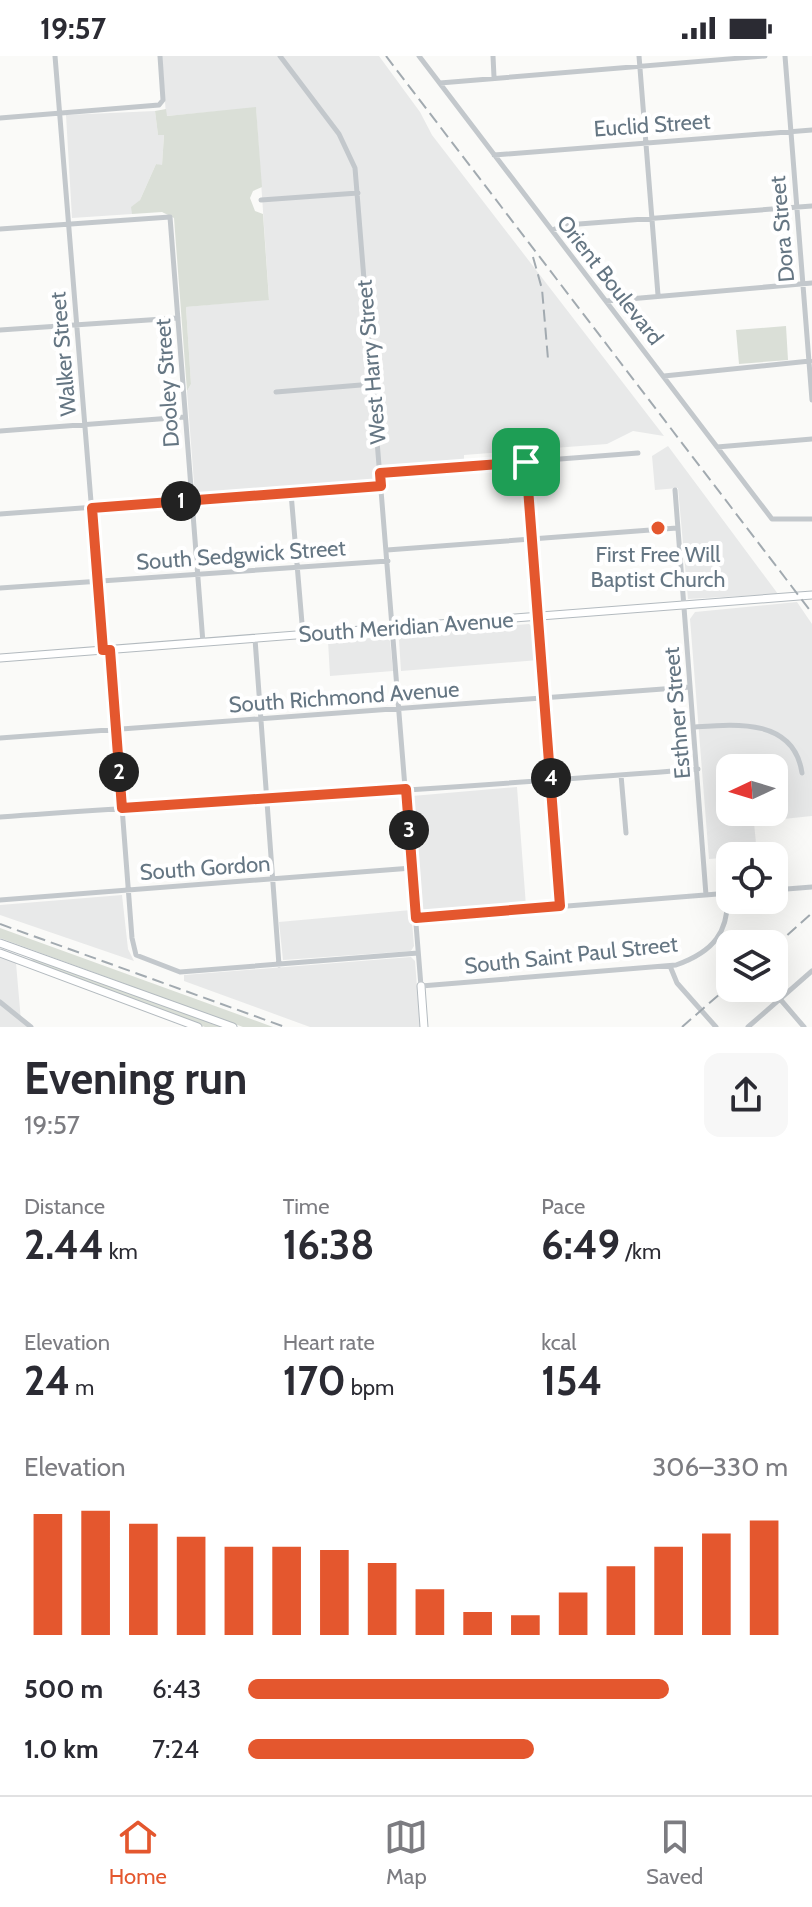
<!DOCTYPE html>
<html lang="en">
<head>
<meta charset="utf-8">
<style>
	body { margin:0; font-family:Cabin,sans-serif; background:#f7f7f7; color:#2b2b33; height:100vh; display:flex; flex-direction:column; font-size:30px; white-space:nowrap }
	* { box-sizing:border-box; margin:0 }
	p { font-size:26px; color:#7c7c81 }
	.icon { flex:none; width:44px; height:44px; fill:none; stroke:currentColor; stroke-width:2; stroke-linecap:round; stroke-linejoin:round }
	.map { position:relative; height:971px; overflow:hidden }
	.panel { display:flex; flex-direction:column; background:#fff; flex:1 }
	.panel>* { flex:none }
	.needle { width:52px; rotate:266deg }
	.tools { position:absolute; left:716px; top:698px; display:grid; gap:16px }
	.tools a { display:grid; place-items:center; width:72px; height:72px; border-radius:16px; background:#fff; box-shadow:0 8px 32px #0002; font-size:40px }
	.pin { position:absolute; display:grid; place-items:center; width:68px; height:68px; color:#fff; margin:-34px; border-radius:16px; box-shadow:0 4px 12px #0006 }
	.km { position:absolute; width:40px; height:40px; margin:-20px; border-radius:50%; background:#222; color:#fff; font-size:22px; line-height:40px; text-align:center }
	.round { display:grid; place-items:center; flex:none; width:84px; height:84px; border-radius:16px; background:#f7f7f7 }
	.summary { display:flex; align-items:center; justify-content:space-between; height:136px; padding:0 24px }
	h1 { font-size:44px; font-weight:700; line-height:60px }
	.figures { display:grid; grid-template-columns:repeat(3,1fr); gap:12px; height:136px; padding:8px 24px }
	.figures div { display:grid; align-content:center }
	.figures b { font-size:40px; font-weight:700 }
	.figures small { font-size:22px; font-weight:400 }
	.figures p { font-size:22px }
	.chart { height:224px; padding:16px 24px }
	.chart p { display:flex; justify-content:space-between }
	.chart svg { width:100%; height:144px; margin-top:8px; stroke:#e4572e; stroke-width:6 }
	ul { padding:0 24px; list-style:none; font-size:26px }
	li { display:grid; grid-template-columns:128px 96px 1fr; align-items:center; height:60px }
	li i { height:20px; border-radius:10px; background:#e4572e }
	.status { display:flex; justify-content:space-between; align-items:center; height:56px; padding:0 40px; background:#fff; direction:ltr }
	.status svg { height:22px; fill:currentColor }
	.tabs { display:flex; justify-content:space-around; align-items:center; height:112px; border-top:2px solid #e1e1e2; background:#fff; font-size:22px; color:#7c7c81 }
	.tabs a { display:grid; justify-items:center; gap:4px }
	.tabs .selected { color:#e4572e }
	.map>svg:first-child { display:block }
</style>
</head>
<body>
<div class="status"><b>19:57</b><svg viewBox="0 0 49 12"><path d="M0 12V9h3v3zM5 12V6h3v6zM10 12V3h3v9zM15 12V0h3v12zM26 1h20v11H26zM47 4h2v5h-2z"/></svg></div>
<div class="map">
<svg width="812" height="971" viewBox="0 0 812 971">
	<rect width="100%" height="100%" fill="#fafaf8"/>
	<path fill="#e8e9e9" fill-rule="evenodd" d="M162,0H379L420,56L432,79L664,380L633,375L607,388L464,399V408L377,415V423L370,428L195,440L187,335L191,328L186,251L269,243L256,52L166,60Z
		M155,55L158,79L164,78L162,110L156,108L140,144L132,151V158L72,162L66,59Z
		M668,390L778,538L688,543L678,432L655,434L652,400Z
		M797,546L812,568V760L754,766L757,799L709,803L690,563L695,556ZM730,712H774V756H730Z
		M529,568L536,574L539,604L401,615L399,584L405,579Z
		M386,581L390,585L393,615L330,620L328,585Z
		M517,731L526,850L421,856L412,740Z
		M122,839L128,893L134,905L0,859V849Z
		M411,854L414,890L411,895L283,904L279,866Z
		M0,901L16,907L21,965L28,971H0Z
		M411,901L415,905L420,971H310L184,925V919Z"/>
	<path fill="#dadfd7" d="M256,51L262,131L253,135L250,142L255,155L263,158L269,244L186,251L191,328L187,335L174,162L162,156L132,158L131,151L140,144L156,108L162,109L164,79H158L155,55L166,53L167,60Z
		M786,270L788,304L739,308L736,274Z
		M0,872L273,971H243L0,882Z
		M35,903L223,971H205L29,904Z"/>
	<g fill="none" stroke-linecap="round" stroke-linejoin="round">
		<g stroke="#b3babf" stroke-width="9">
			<path id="secondary" d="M0,602L812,539
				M0,887L233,971
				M0,897L198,971
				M421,930L424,971"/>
		</g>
		<path stroke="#c3c8cc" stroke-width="5" d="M55,0L103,594
			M280,0L339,78L355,112L421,930L676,909C713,896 730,876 727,837
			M419,0L772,463H812
			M493,0L494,21
			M639,0L658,239
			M785,0L812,344
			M440,27L765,0
			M0,62L159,49L163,44L160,0
			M494,99L812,74
			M261,144L358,137
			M0,173L170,161L203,587
			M552,174L566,169L812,150
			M606,245L812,227
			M0,274L178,262
			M664,320L810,305
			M276,336L373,328
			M0,375L185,361
			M717,391L812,383
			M526,406L560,850
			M380,417L638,397
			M675,434L706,839
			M291,437L303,579
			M0,458L381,430
			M387,494L677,472
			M0,532L388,505
			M255,583L279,909
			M110,594L132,882L136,899L180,916L418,897
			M694,671C735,668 794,662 802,717
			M0,682L690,631
			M621,719L626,777
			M0,761C233,744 465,732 698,713
			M774,834L812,831
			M0,844L412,812
			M416,862L730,837
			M670,910L677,927L716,971
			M780,943L804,971
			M0,946L31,971
			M748,971L812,915"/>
		<use href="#secondary" stroke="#fff" stroke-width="7"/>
		<path stroke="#a2aab0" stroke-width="2" stroke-dasharray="12 6" stroke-linecap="butt" d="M386,0L812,557
			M533,201L542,233L548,303
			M0,868L285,971
			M774,891L812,857
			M682,971L730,929"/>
	</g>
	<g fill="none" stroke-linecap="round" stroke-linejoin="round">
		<g stroke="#fff" stroke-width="16">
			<path id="route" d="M526,406L560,850L416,862L406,733L122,752L110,594H103L92,452L381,430L380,417Z"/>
		</g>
		<use href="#route" stroke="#e4572e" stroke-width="10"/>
	</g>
	<circle fill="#e4572e" stroke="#fff" stroke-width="3" cx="658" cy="472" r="8"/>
	<g text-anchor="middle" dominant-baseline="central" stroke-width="8" stroke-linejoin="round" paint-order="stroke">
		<g font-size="22" fill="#657683" stroke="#fff">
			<text transform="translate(652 69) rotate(-4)">Euclid Street</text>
			<text transform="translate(782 173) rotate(-95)">Dora Street</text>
			<text transform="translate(610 224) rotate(52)">Orient Boulevard</text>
			<text transform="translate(63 298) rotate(-95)">Walker Street</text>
			<text transform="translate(371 306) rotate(-95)">West Harry Street</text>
			<text transform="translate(167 327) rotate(-94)">Dooley Street</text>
			<text transform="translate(241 499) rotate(-4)">South Sedgwick Street</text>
			<text transform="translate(406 571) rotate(-4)">South Meridian Avenue</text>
			<text transform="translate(344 641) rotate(-4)">South Richmond Avenue</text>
			<text transform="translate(677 657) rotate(-95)">Esthner Street</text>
			<text transform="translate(205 812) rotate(-4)">South Gordon</text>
			<text transform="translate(571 899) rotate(-6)">South Saint Paul Street</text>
		</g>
		<g font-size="22" fill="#657683" stroke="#fff">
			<text x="658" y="498">First Free Will<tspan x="658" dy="25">Baptist Church</tspan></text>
		</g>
	</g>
</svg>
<div class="tools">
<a><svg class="needle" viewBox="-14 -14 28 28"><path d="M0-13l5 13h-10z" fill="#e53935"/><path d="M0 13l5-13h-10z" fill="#7c7c81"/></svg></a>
<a><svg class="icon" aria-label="locate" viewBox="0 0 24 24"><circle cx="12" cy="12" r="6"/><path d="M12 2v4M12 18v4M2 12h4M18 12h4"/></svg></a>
<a><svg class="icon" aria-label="layers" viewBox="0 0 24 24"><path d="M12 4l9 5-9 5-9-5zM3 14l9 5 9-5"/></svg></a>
</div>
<div class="pin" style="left:526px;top:406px;background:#1e9e55"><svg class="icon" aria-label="arrive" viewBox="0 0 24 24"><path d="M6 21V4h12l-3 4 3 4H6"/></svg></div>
<b class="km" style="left:181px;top:445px">1</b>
<b class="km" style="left:119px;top:716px">2</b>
<b class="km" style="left:409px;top:774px">3</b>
<b class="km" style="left:551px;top:722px">4</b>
</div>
<section class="panel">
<div class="summary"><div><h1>Evening run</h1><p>19:57</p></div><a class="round"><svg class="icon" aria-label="share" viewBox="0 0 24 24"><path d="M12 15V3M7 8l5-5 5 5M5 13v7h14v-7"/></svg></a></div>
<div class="figures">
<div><p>Distance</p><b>2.44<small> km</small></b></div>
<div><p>Time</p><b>16:38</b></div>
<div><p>Pace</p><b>6:49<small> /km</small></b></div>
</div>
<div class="figures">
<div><p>Elevation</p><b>24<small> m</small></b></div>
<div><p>Heart rate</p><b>170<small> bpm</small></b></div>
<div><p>kcal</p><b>154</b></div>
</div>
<div class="chart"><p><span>Elevation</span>306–330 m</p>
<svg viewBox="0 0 160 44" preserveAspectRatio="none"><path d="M5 44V7M15 44V6M25 44V10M35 44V14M45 44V17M55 44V17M65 44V18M75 44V22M85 44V30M95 44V37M105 44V38M115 44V31M125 44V23M135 44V17M145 44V13M155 44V9"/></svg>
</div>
<ul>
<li><b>500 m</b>6:43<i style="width:78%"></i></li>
<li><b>1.0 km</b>7:24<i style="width:53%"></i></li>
</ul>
</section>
<nav class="tabs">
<a class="selected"><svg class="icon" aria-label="home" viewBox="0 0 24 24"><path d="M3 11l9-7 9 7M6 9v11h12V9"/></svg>Home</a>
<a><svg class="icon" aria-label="map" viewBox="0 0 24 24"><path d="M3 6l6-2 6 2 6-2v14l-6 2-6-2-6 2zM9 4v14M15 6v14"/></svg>Map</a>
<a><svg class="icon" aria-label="saved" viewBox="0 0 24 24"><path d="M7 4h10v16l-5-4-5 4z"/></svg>Saved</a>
</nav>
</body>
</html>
